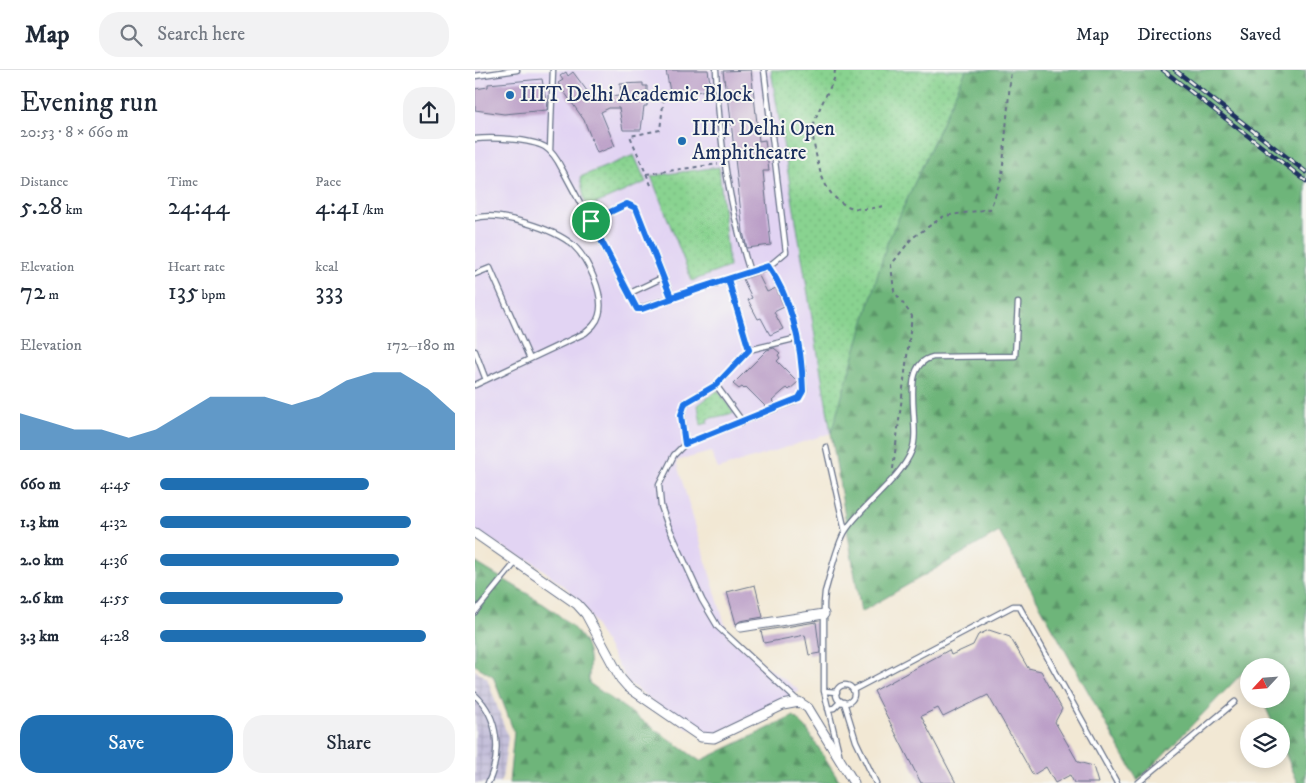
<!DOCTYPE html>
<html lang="en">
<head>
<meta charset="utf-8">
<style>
	body { margin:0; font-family:"IM FELL DW Pica",serif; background:#f2f2f3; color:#1f2937; height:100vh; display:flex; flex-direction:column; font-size:19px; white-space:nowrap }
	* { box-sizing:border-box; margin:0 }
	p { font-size:16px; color:#747a83 }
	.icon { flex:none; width:28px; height:28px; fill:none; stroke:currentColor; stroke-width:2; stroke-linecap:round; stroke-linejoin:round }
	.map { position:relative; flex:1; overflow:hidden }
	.sheet { display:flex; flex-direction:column; background:#fff; width:475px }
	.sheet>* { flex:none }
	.needle { width:32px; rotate:244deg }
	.fabs { position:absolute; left:765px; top:588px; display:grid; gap:10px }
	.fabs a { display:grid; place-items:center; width:50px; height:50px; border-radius:50%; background:#fff; box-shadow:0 2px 12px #0003; font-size:25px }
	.pin { position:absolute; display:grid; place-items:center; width:42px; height:42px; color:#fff; margin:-21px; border:2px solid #fff; border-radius:50%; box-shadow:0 1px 5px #0007 }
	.round { display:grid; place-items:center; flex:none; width:52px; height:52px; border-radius:20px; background:#f2f2f3 }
	.overview { display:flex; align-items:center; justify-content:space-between; height:85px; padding:0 20px }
	h1 { font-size:28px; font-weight:600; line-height:38px }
	.metrics { display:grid; grid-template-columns:repeat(3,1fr); gap:8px; height:85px; padding:5px 20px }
	.metrics div { display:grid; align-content:center }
	.metrics b { font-size:25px; font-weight:600 }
	.metrics small { font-size:14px; font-weight:400 }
	.metrics p { font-size:14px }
	.chart { height:140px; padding:10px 20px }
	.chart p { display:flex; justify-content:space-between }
	.chart svg { width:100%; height:90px; margin-top:5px; fill:#1f6fb2; opacity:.7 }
	.button { display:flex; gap:10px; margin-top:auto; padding:10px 20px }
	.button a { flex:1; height:58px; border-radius:20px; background:#1f6fb2; color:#fff; font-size:20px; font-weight:600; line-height:58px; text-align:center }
	.button a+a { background:#f2f2f3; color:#1f2937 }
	ul { padding:0 20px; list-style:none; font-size:16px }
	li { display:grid; grid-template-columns:80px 60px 1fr; align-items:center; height:38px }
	li i { height:12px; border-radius:6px; background:#1f6fb2 }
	header { display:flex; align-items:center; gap:30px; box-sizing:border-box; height:70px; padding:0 25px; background:#fff; border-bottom:1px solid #e0e1e3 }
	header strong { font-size:24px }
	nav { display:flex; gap:28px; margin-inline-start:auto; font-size:18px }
	.search { width:350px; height:45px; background:#f2f2f3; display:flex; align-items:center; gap:12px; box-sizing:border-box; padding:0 18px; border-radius:20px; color:#747a83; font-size:19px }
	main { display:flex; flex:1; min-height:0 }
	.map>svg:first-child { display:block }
</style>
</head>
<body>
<header>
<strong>Map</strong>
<div class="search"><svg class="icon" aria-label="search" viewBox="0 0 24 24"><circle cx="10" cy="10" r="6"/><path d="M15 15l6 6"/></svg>Search here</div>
<nav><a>Map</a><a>Directions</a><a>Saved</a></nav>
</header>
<main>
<section class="sheet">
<div class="overview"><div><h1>Evening run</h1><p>20:53 · 8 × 660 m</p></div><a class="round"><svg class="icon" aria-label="share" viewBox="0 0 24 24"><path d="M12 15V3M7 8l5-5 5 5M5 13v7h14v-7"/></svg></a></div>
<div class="metrics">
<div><p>Distance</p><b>5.28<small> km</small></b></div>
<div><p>Time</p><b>24:44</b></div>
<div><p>Pace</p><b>4:41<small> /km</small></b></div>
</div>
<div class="metrics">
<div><p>Elevation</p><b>72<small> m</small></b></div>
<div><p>Heart rate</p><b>135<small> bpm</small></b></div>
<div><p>kcal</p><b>333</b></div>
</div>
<div class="chart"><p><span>Elevation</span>172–180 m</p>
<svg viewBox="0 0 160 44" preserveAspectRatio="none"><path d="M0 44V26L10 30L20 34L30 34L40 38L50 34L60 26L70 18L80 18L90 18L100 22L110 18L120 10L130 6L140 6L150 14L160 26V44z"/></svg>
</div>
<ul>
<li><b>660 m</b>4:45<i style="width:71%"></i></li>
<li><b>1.3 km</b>4:32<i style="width:85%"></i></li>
<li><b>2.0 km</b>4:36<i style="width:81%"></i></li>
<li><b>2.6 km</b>4:55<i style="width:62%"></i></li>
<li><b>3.3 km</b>4:28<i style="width:90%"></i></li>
</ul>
<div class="button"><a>Save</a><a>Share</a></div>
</section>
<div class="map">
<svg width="831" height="713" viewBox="0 0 831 713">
	<defs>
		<pattern id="industrial-grid" width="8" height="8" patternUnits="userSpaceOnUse" patternTransform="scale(1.25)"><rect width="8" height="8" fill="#c5c0da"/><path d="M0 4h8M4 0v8" fill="none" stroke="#a9a5be"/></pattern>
		<pattern id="forest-firs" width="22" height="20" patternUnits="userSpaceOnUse" patternTransform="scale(1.25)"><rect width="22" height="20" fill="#6eb57a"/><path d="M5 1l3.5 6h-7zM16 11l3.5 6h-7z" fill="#5a9467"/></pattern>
		<pattern id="park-dots" width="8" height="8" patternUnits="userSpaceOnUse" patternTransform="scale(1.25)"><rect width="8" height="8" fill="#89d390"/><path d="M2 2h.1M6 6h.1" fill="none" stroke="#76b57f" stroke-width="1.8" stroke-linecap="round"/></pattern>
	</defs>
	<rect width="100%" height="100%" fill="#f6f6f2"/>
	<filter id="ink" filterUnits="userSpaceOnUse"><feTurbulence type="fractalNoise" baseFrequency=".02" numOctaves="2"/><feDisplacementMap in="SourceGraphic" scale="10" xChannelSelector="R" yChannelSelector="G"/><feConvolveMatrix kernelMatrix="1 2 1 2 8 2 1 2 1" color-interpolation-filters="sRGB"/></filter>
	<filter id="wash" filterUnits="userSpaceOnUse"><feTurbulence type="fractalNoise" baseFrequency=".0096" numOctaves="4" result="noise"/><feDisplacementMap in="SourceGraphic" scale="20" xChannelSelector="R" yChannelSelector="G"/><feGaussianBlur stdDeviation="1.12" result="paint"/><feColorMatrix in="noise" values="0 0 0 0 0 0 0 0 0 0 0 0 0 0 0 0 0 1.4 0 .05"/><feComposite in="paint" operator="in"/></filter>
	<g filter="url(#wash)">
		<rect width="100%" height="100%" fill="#f2e8d4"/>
		<path fill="#e2d4f3" d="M0,0H297L356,363L243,399L236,382L201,391L254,568L325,621L237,666L212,658L153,612L111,539L94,520L58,492L36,482L0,460Z"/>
		<path fill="url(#industrial-grid)" d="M0,600L12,608L33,667L27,709L24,713H0Z"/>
		<path fill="url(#forest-firs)" stroke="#44726c" d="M491,0H831V713H823L806,673V656H799L787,629H806V596H774L663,711L524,462L386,542L356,363L412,173Z
			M0,492C30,512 95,543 111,575C116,586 114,601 114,613L225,691L319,646L331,658L366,713H34L39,662L18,606L0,595Z"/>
		<path fill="url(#park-dots)" stroke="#528177" d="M296,0H491L412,173L356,363Z
			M159,85L171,112L111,138L105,107Z
			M244,97L254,197L217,211L176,106Z
			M243,320L259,343L232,349L233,353L226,355L223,335Z"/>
		<g id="blocks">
			<path fill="#bb9fc7" d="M191,0H233L236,19L196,27Z
				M276,0L284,71L290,70L294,101H288L296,175L272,178L268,162L252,15L250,16L248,1Z
				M91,2L93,6L98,2L118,29L125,23L128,27L146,26L145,14L168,13V16H172V36H169L166,60H148L144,38H134L126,42L140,76L122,83L109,50L83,13L88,10L85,6Z
				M67,9L71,31L73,30L72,40L29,44L0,40V19L13,17V14Z
				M283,204L292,222L301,218L309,237L299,242L308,259L295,265L286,248L283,249L273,230L277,228L268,209Z
				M299,278L305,283L303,285L305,288L302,291L323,312L314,320L312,318L308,321L297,331L299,333L292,338L271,317L269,319L267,317L264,319L258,314L292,280Z
				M280,515L288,547L265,551L261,554L252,522Z
				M341,552L345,583L334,585L330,565L289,573L286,561Z
				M514,560L535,567L553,598L566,601L587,639L580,652L603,692L618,696L623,713H599L595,705L580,713L571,697L558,705L513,625L468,647L463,638L446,646L481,713H446L399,621L474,580L476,585L498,575L503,565Z"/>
		</g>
	</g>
	<g filter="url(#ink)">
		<use href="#blocks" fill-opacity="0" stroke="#667087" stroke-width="1"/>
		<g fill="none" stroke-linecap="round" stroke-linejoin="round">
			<g stroke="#667087" stroke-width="7">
				<path id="lane" d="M241,0C244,69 254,137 275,202
					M289,0L311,182L293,197C319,233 327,277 329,321L320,331L210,374L199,385L184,415L186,436L192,453L227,530L243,557L323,631
					M0,6L42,0
					M0,69C17,67 56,69 70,77C78,82 83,91 87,99L162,239L293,197
					M75,80L78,0
					M0,148C24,141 79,159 98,175C113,189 130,225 124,245C122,253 116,258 110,263L0,315
					M115,151L152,134L161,138L197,227
					M0,204L15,198L55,289
					M153,224L189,207
					M274,280L323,268
					M0,281L11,310
					M241,315L267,351
					M210,374L207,345L210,333L241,315L274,280L253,209
					M351,377L370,461
					M0,542L41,492
					M361 624a9 9 0 1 1 18 0a9 9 0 1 1-18 0Z
					M378,620L538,536H544L642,713
					M349,621L362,622
					M0,625C24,647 27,684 13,713
					M369,632L381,671L401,713
					M353,639L359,638L366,631
					M364,683L349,621V533L350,522C355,506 362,473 371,460C388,434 426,409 437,380C447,356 422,295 458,287L540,286L543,233
					M663,713L760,632"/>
			</g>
			<g stroke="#667087" stroke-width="11">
				<path id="street" d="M0,463L102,534L111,544L146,609L153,617L226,667L239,668L308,635L324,632L333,638L379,713
					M266,557L349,544"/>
			</g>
			<path stroke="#667087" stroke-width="2" stroke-dasharray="4 4" stroke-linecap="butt" d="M360,0L359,9C352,25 339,45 338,62C338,71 340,80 342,89C350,128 371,148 411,135
				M171,104L243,94
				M176,115L155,66L185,60L189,27
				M418,399L437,246L419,221L416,195L437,168L469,146L515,139L527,107L536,0"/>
			<use href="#lane" stroke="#fff" stroke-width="4.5"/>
			<use href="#street" stroke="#fff" stroke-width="9"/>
			<g stroke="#1b2f5e" stroke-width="4.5">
				<path id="rail" d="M688,0L831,111
					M700,0L831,102"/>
			</g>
			<use href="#rail" stroke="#f6f6f2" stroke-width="2.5" stroke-dasharray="8" stroke-linecap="butt"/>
		</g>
	</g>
	<g fill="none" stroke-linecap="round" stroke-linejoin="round" filter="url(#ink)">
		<g stroke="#fff" stroke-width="10">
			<path id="route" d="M116,151L162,239H167L253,209L274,280L241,315L210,333L206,345L210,374L324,328L328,321C327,277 319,233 293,196L196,227L161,138L152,134L116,151"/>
		</g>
		<use href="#route" stroke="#1a73e8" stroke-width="6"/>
	</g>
	<g fill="#1f6fb2" stroke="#f6f6f2" stroke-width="2">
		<circle cx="35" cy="25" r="5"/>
		<circle cx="207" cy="71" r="5"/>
	</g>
	<g text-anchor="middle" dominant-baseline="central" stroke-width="4" stroke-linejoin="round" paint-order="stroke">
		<g font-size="21" fill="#1b2f5e" stroke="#f6f6f2" text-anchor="start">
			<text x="45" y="25">IIIT Delhi Academic Block</text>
			<text x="217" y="59">IIIT Delhi Open<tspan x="217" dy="24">Amphitheatre</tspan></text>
		</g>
	</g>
</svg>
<div class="fabs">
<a><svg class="needle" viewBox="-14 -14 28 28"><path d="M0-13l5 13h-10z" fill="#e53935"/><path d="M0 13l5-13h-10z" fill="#747a83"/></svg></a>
<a><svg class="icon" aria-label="layers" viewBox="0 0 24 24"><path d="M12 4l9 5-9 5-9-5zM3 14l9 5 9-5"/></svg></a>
</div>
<div class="pin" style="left:116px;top:151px;background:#1e9e55"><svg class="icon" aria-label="arrive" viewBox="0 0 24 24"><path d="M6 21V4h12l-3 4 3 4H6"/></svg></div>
</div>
</main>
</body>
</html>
